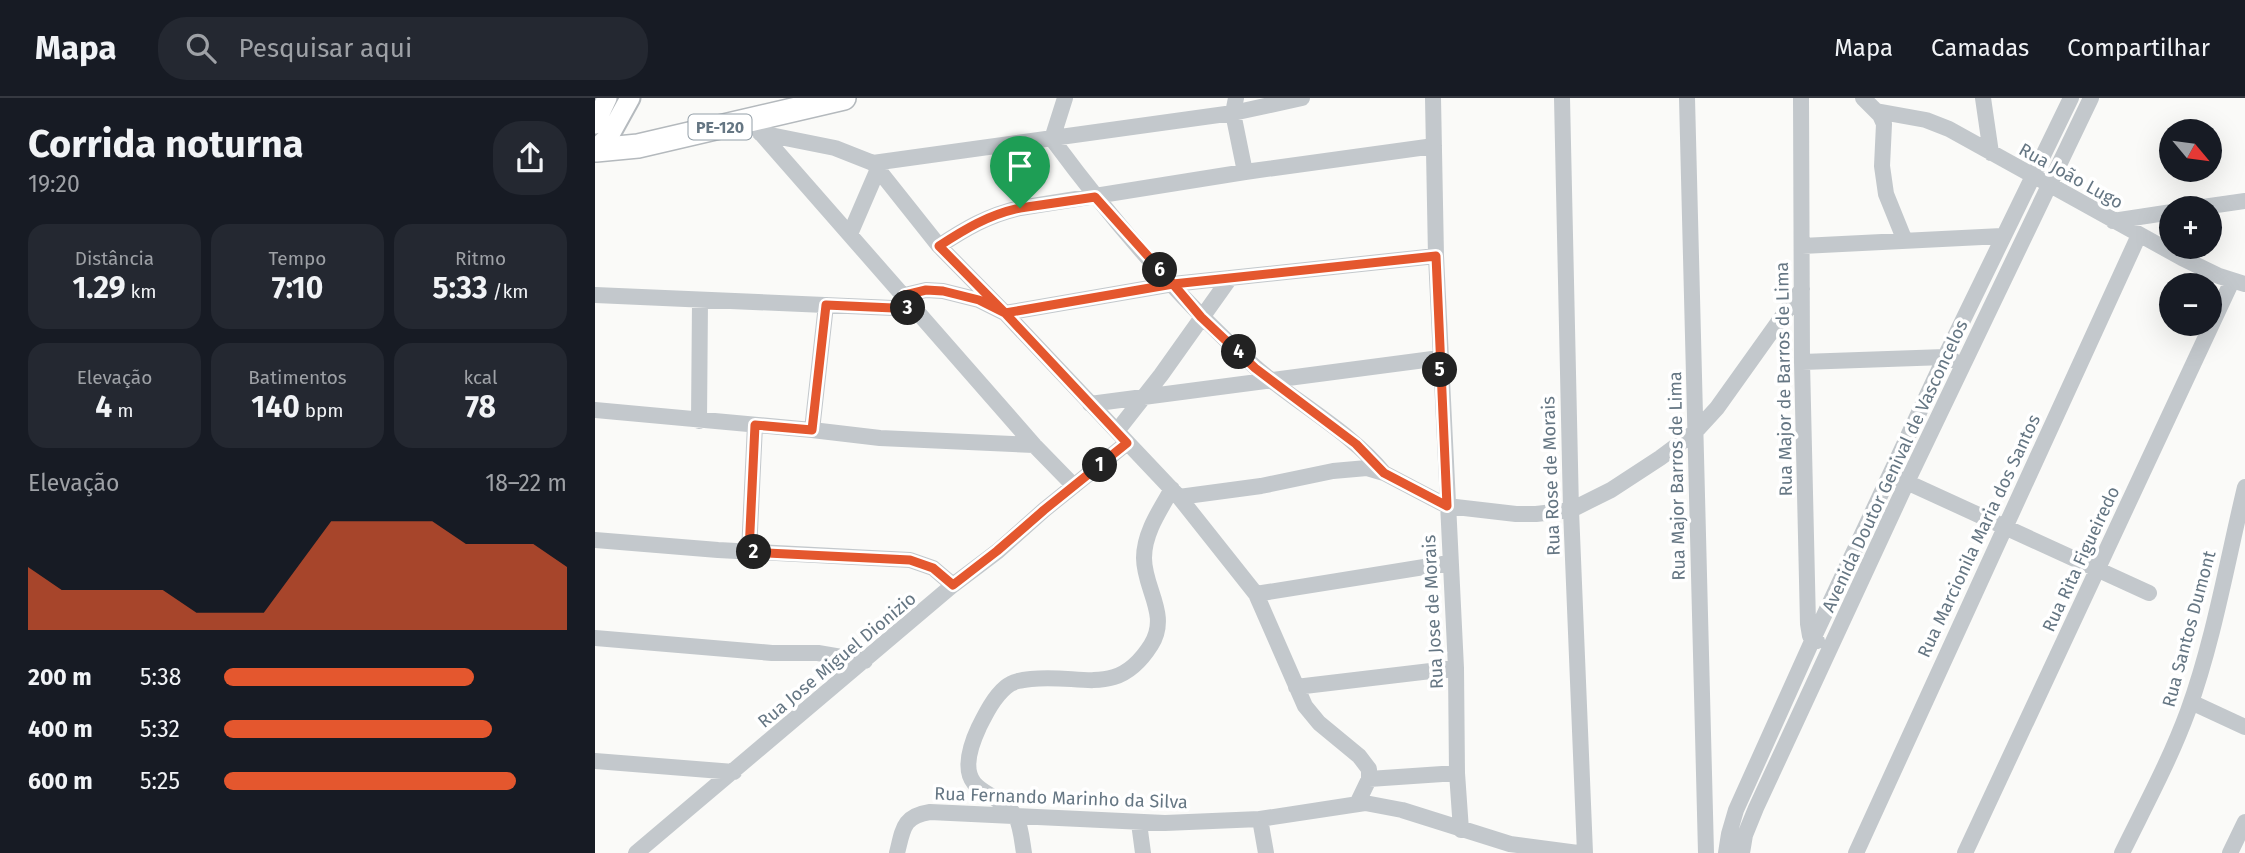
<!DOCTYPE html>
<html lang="pt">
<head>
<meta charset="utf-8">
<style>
	body { margin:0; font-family:"Fira Sans",sans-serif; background:#242831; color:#f1f3f6; height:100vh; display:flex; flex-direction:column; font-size:26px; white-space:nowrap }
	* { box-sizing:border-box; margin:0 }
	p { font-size:23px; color:#9ea1a6 }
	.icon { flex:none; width:38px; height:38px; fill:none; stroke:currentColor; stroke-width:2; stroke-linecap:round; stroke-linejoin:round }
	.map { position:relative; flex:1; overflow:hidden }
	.sheet { display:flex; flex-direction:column; background:#171b24; width:595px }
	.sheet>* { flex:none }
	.needle { width:46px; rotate:119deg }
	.controls { position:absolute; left:1564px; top:21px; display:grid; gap:14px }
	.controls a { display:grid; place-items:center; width:63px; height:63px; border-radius:50%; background:#171b24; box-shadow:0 7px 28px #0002; font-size:35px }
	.pin { position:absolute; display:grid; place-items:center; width:60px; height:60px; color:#fff; margin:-72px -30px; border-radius:50% 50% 50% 0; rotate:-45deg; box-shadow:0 0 7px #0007 }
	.pin .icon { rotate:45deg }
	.km { position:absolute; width:35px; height:35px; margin:-18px; border-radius:50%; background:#222; color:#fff; font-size:19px; line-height:35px; text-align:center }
	.round { display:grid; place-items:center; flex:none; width:74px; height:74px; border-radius:28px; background:#242831 }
	.summary { display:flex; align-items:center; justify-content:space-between; height:119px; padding:0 28px }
	h1 { font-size:38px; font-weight:700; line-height:52px }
	.figures { display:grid; grid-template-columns:repeat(3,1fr); gap:10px; height:119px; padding:7px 28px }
	.figures div { display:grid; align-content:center; border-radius:18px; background:#242831; text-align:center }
	.figures b { font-size:30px; font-weight:700 }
	.figures small { font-size:19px; font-weight:400 }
	.figures p { font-size:19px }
	.chart { height:196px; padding:14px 28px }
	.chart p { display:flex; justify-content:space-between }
	.chart svg { width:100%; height:126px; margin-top:7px; fill:#e4572e; opacity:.7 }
	ul { padding:0 28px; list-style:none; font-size:23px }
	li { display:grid; grid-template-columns:112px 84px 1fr; align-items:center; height:52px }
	li i { height:18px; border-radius:9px; background:#e4572e }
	header { display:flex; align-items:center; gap:42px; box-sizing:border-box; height:98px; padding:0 35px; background:#171b24; border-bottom:2px solid #363941 }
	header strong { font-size:33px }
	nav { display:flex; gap:38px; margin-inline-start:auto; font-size:24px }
	.search { width:490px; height:63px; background:#242831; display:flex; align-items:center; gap:18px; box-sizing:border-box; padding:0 24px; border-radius:28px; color:#9ea1a6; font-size:26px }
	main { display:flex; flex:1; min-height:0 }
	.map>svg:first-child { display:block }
</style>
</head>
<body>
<header>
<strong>Mapa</strong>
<div class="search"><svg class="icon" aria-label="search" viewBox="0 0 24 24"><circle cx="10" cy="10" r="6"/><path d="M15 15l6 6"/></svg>Pesquisar aqui</div>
<nav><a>Mapa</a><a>Camadas</a><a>Compartilhar</a></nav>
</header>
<main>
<section class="sheet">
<div class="summary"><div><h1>Corrida noturna</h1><p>19:20</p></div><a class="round"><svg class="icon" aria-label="share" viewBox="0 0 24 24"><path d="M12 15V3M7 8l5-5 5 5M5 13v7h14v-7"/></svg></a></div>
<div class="figures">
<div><p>Distância</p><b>1.29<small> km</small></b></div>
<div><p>Tempo</p><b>7:10</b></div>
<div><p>Ritmo</p><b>5:33<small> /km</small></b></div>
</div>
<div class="figures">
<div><p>Elevação</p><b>4<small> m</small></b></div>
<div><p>Batimentos</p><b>140<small> bpm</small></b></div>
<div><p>kcal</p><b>78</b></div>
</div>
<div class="chart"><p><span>Elevação</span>18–22 m</p>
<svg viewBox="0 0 160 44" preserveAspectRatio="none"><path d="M0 44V22L10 30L20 30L30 30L40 30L50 38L60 38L70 38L80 22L90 6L100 6L110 6L120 6L130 14L140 14L150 14L160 22V44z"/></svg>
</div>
<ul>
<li><b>200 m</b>5:38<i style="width:73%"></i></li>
<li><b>400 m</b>5:32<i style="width:78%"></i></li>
<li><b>600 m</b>5:25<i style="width:85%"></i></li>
</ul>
</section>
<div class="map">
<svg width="1650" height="755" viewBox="0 0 1650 755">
	<rect width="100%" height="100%" fill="#fafaf8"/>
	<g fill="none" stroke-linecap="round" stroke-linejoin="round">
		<g stroke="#b5babe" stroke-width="23">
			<path id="major" d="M0,26L12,0
				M0,52L14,38L35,0"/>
		</g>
		<g stroke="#b4b9bd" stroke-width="26">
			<path id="highway" d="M1,52L43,48L249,0"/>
		</g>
		<path stroke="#c3c8cc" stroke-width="16" d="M470,0L457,41C517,122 583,200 658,267C699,304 755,333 789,375
			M641,0L638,15L650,74
			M838,0L841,158L861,570L862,675L866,732
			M967,0L976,412L990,755
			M1092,0L1111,755
			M1206,0L1207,264L1213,526L1215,538L1222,543
			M1268,0L1285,17L1289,26L1287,68L1291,96L1310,143
			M1388,0L1396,55
			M1281,13L1331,22L1354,31L1587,160L1624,178L1650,186
			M163,32L439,347L479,388
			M165,35L240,50L278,65L344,148L410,215L584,399L661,496L710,608L724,625L764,658L774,671V681L762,706
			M278,65L638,15L707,0
			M1601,110L1650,103
			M1518,123L1577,114
			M255,136L283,71
			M344,148C370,131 393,117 425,110L650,74L839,48
			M1207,148L1407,138
			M0,197L321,211
			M310,197L331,192L348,193L384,202L410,215L578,186L841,158
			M1207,264L1350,259L1358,262
			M495,306L845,260
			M0,312L217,332L285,340L439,347
			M104,323L105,203
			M217,332L231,207
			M522,333L566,277L635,180
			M1305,381L1554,495
			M584,399L666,388L738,373L772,370L789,375L852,408L921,416H941L976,412L1016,392L1065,360L1100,334L1122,310L1207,191
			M0,442L123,452L315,462L338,470L358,487
			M154,454L160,327
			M661,496L854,465
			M0,540L177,555H223L270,563
			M701,589L861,570
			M1596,604L1650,629
			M0,663L139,674
			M774,681L862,675
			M665,721L671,755
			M544,725L548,755
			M41,755L358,487L403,453L449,412L532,345
			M302,755C308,731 308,718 335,714L570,725L665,721L770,705L807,712L915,746L983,755
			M429,755C427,743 426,729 421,719C417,711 408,706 401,701C394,696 384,692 379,685C367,670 377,644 384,629C391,615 399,599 411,589C418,583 427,582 436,581C486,575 522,601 556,547C575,517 549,491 549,460C549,435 565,412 577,391
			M1131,755L1134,736L1141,712L1218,541L1350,259L1476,0
			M1147,755L1150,737L1161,710L1312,384L1496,0
			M1261,755L1544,137
			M1370,755L1637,183
			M1527,755C1550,708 1575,662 1593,613C1619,541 1632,464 1650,389
			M1635,755L1650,724"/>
		<use href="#major" stroke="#fff" stroke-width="19"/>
		<use href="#highway" stroke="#fff" stroke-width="23"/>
	</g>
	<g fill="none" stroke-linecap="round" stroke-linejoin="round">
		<g stroke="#fff" stroke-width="14">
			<path id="route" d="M425,110C393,117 370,131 344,148L410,215L532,345L449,412L402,453L358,487L338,470L315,462L154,454L160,327L217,332L231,207L321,211L310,197L331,192L348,193L384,202L410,215L578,186L606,219L660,270L761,346L789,375L852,408L841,158L578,186L500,99L425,110"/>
		</g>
		<use href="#route" stroke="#e4572e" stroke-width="9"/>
	</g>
	<g text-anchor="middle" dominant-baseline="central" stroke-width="7" stroke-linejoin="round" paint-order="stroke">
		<rect fill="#fff" stroke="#939fa8" stroke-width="2" x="93.5" y="16.5" width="63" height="25" rx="5"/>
		<g font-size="16" font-weight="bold" fill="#657683">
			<text x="125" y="29">PE-120</text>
		</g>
		<g font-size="18" fill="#657683" stroke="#fff">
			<text transform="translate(1476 78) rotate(29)">Rua João Lugo</text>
			<text transform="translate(1189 281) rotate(-91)">Rua Major de Barros de Lima</text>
			<text transform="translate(1300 368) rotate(-65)">Avenida Doutor Genival de Vasconcelos</text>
			<text transform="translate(956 378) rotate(-92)">Rua Rose de Morais</text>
			<text transform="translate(1082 378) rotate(-91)">Rua Major Barros de Lima</text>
			<text transform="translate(1384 438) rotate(-65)">Rua Marcionila Maria dos Santos</text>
			<text transform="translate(1486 461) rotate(-65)">Rua Rita Figueiredo</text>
			<text transform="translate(838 514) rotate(-93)">Rua Jose de Morais</text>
			<text transform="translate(1594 531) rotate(-75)">Rua Santos Dumont</text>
			<text transform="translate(242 562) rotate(-40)">Rua Jose Miguel Dionizio</text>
			<text transform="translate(466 700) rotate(2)">Rua Fernando Marinho da Silva</text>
		</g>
	</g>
</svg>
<div class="controls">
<a><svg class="needle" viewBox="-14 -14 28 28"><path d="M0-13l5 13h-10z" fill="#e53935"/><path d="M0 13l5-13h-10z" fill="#9ea1a6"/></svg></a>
<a>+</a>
<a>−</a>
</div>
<div class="pin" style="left:425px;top:110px;background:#1e9e55"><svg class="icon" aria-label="arrive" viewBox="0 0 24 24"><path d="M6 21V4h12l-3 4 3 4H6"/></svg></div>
<b class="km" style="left:505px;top:367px">1</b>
<b class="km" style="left:159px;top:454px">2</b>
<b class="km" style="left:313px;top:210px">3</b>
<b class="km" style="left:644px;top:254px">4</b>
<b class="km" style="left:845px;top:272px">5</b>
<b class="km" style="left:565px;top:172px">6</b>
</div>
</main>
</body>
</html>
